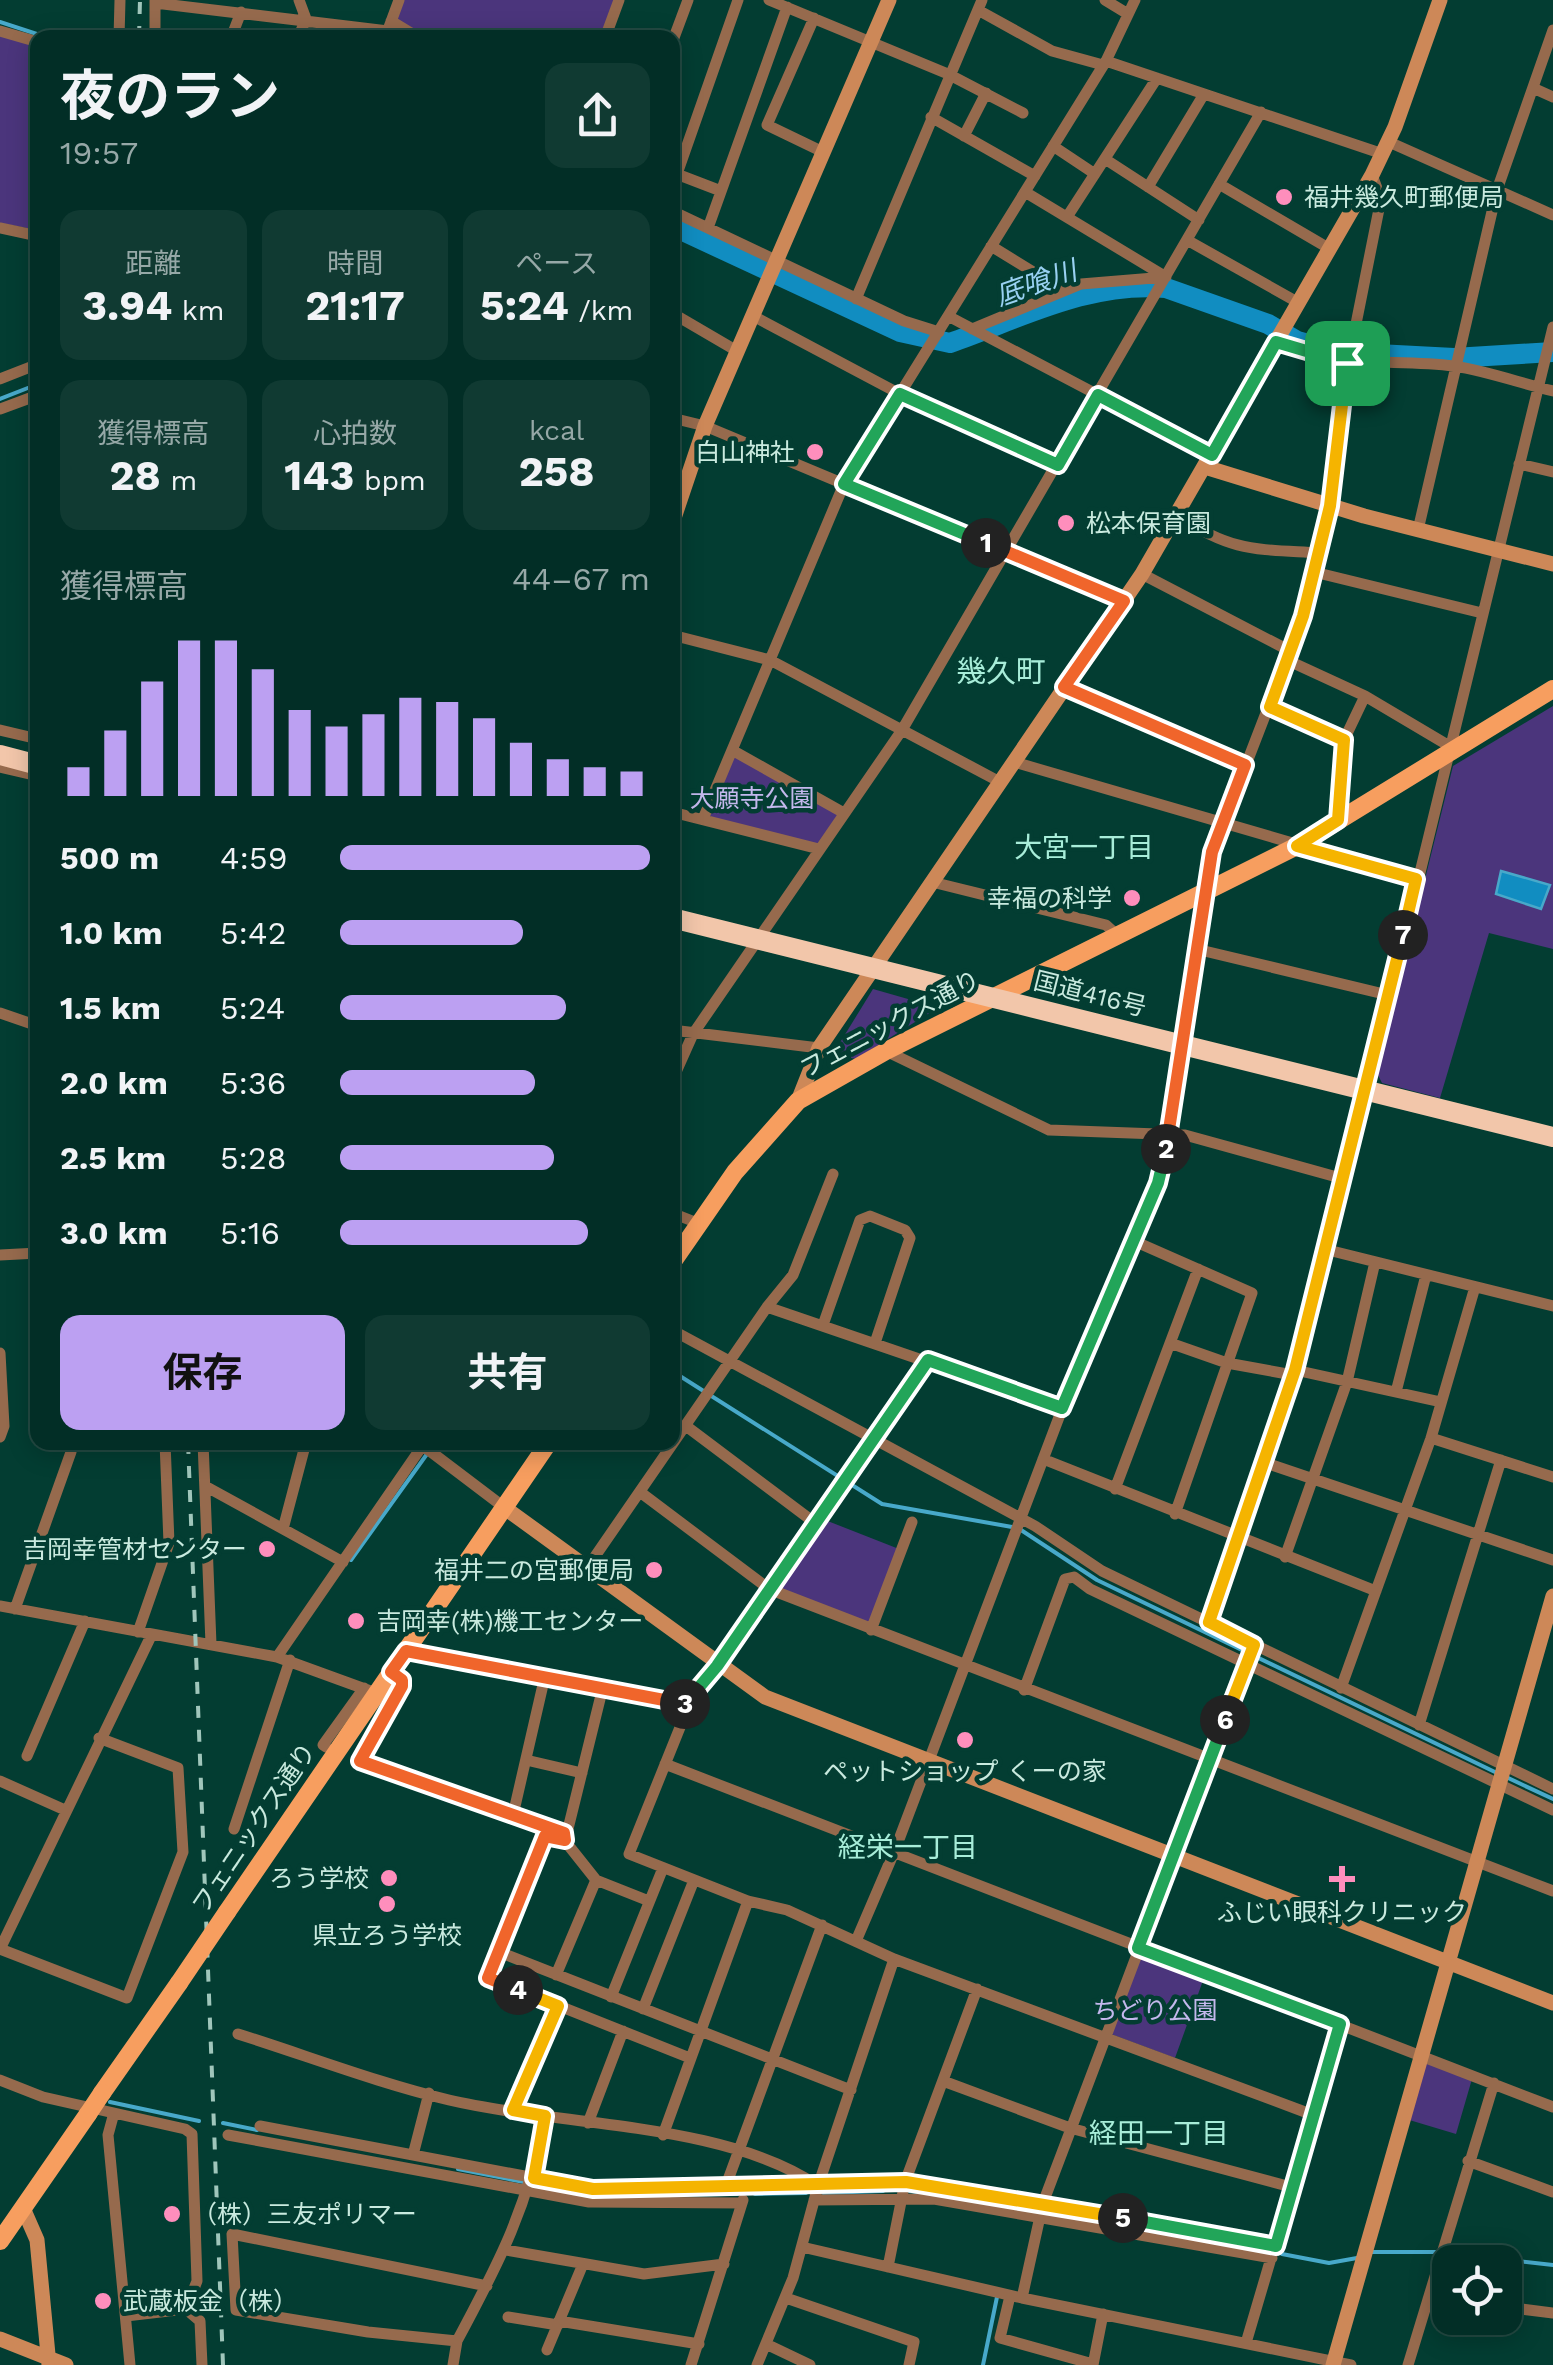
<!DOCTYPE html>
<html lang="ja">
<head>
<meta charset="utf-8">
<style>
	body { margin:0; font-family:"Work Sans","Noto Sans JP",sans-serif; background:#103a32; color:#f1f3f6; height:100vh; display:flex; flex-direction:column; font-size:38px; white-space:nowrap }
	* { box-sizing:border-box; margin:0 }
	p { font-size:32px; color:#96a8a7 }
	.icon { flex:none; width:55px; height:55px; fill:none; stroke:currentColor; stroke-width:2; stroke-linecap:round; stroke-linejoin:round }
	.map { position:relative; flex:1; overflow:hidden }
	.panel { position:absolute; left:30px; top:30px; width:650px; height:1420px; display:flex; flex-direction:column; background:#022e26; border-radius:20px; box-shadow:0 5px 25px #0003,0 0 0 2px #234a43 }
	.panel>* { flex:none }
	.fabs { position:absolute; left:1432px; top:2245px; display:grid; gap:20px }
	.fabs a { display:grid; place-items:center; width:90px; height:90px; border-radius:20px; background:#022e26; box-shadow:0 5px 25px #0003,0 0 0 2px #234a43; font-size:50px }
	.pin { position:absolute; display:grid; place-items:center; width:85px; height:85px; color:#fff; margin:-42px; border-radius:20px; box-shadow:0 5px 15px #0006 }
	.km { position:absolute; width:50px; height:50px; margin:-25px; border-radius:50%; background:#222; color:#fff; font-size:28px; line-height:50px; text-align:center }
	.round { display:grid; place-items:center; flex:none; width:105px; height:105px; border-radius:20px; background:#103a32 }
	.head { display:flex; align-items:center; justify-content:space-between; height:170px; padding:0 30px }
	h1 { font-size:55px; font-weight:700; line-height:75px }
	.stats { display:grid; grid-template-columns:repeat(3,1fr); gap:15px; height:170px; padding:10px 30px }
	.stats div { display:grid; align-content:center; border-radius:20px; background:#103a32; text-align:center }
	.stats b { font-size:42px; font-weight:700 }
	.stats small { font-size:28px; font-weight:400 }
	.stats p { font-size:28px }
	.chart { height:280px; padding:20px 30px }
	.chart p { display:flex; justify-content:space-between }
	.chart svg { width:100%; height:180px; margin-top:10px; stroke:#bca0f2; stroke-width:6 }
	.button { display:flex; gap:20px; margin-top:auto; padding:20px 30px }
	.button a { flex:1; height:115px; border-radius:20px; background:#bca0f2; color:#111; font-size:40px; font-weight:700; line-height:115px; text-align:center }
	.button a+a { background:#103a32; color:#f1f3f6 }
	ul { padding:0 30px; list-style:none; font-size:32px }
	li { display:grid; grid-template-columns:160px 120px 1fr; align-items:center; height:75px }
	li i { height:25px; border-radius:12px; background:#bca0f2 }
	.map>svg:first-child { display:block }
</style>
</head>
<body>
<div class="map">
<svg width="1553" height="2365" viewBox="0 0 1553 2365">
	<rect width="100%" height="100%" fill="#033d32"/>
	<path fill="#4b357c" d="M399,0H618L604,37H419L391,21Z
		M0,35L37,46V230L0,223Z
		M1553,706V949L1489,933L1440,1098L1382,1083L1377,1073L1453,766Z
		M733,753L841,814L819,847L712,819L708,812Z
		M873,989L929,1005L931,1012L856,1059L833,1054Z
		M820,1518L899,1549L870,1627L771,1588Z
		M1139,1951L1205,1975L1175,2058L1108,2033Z
		M1422,2061L1472,2079L1456,2134L1406,2119Z"/>
	<path fill="#118dc1" stroke="#48a9ca" stroke-width="2.5" d="M1501,871L1550,885L1541,909L1496,894Z"/>
	<g fill="none" stroke-linecap="round" stroke-linejoin="round">
		<path stroke="#48a9ca" stroke-width="4" d="M0,22L49,38
			M0,399L38,384
			M672,1371L882,1504L1012,1527
			M1021,1530L1097,1580L1497,1773
			M351,1560L427,1454
			M1506,1777L1553,1799
			M110,2102L199,2121
			M223,2123L257,2130
			M1318,2125L1339,2048
			M458,2169L524,2182
			M554,2187L591,2195L737,2194
			M909,2191L1036,2209
			M823,2193L883,2191
			M755,2194L806,2193
			M1047,2213L1268,2251
			M1372,2252H1438
			M1447,2253L1553,2265
			M1282,2254L1329,2263L1357,2258
			M983,2365L997,2297"/>
		<path stroke="#118dc1" stroke-width="20" d="M672,226L900,332L950,343C1021,318 1089,281 1166,288L1268,324L1297,341L1339,352L1454,358L1553,352"/>
		<path stroke="#966a4d" stroke-width="11" d="M155,0V38
			M769,0L948,74L1023,113
			M1105,0L1128,14
			M155,3L388,31
			M978,10L1052,51L1103,65
			M814,18L767,125L823,152
			M391,21L419,38
			M0,31L38,42
			M119,38L120,0
			M231,38L241,12
			M298,38L306,19L299,0
			M385,38L399,0
			M605,38L619,0
			M672,43L688,0
			M1106,61L1383,154
			M1533,88L1553,97
			M931,117L1035,176
			M964,136L986,93
			M1389,142L1553,215
			M1053,146L1095,174
			M1105,159L1199,220
			M674,173L721,191
			M677,174L738,0
			M1219,184L1330,249
			M1148,187L1204,94
			M1025,192L1166,277
			M672,211L904,321L939,332
			M1067,217L1157,78
			M0,228L38,236
			M708,228L787,7
			M1187,240L1299,303
			M991,246L1064,291
			M856,299L982,0
			M672,313L737,351
			M753,316L900,394L1058,465
			M948,316L1212,455
			M972,329L1081,284L1166,277
			M1276,342C1333,370 1393,358 1454,366C1487,371 1520,383 1553,391
			M0,379L38,364
			M0,409L38,395
			M672,418L705,426L1124,601
			M1519,464L1553,472
			M1178,516C1232,552 1255,549 1318,553
			M1418,530L1497,190L1553,30
			M1314,572L1482,613
			M1142,574L1292,652
			M672,635L770,660L1000,782
			M1289,661L1365,696L1451,747
			M1065,687L1245,765
			M1270,707L1344,740
			M0,730L38,739
			M732,750L844,813
			M1014,762L1416,879
			M0,767L38,776
			M672,812L819,849
			M703,819L844,484L1106,61L1135,0
			M1338,820L1344,740L1365,696
			M932,882L1106,925L1117,935
			M1196,949L1388,995
			M0,1013L38,1026
			M672,1030L819,1048
			M886,1051L1049,1130L1185,1135L1344,1179
			M672,1081L693,1034L902,730L1261,112
			M672,1213L700,1224
			M1134,1241L1252,1293L1175,1514
			M1328,1250L1553,1306
			M0,1255L38,1253
			M767,1307L793,1275L833,1174
			M823,1325L860,1220L870,1216L905,1230L910,1238L875,1343
			M672,1330L1035,1526L1102,1571L1553,1789
			M1170,1343L1227,1363L1293,1375
			M0,1353L4,1426L0,1437
			M929,1360L689,1705L629,1854L748,1901L787,1910L894,1959L1313,2115
			M1295,1370L1441,1402
			M1396,1392L1426,1275
			M686,1426L815,1523
			M1431,1438L1553,1477
			M203,1442L211,1644
			M418,1442L505,1508
			M1043,1459L1376,1591
			M1263,1462L1553,1560
			M205,1486L343,1562
			M1115,1489L1198,1269
			M640,1492L769,1589L1553,1891
			M283,1529L306,1442
			M1285,1557L1347,1382L1375,1262
			M587,1568L767,1307L1062,1408
			M0,1606L277,1657L376,1693
			M15,1609L71,1452
			M1209,1623L1293,1375L1328,1250L1553,327
			M871,1630L912,1522
			M138,1632L169,1543L165,1442
			M405,1651L689,1705
			M277,1657L425,1442
			M391,1672L401,1680L402,1686L360,1761L564,1833
			M603,1687L565,1841L596,1880L649,1901
			M1341,1688L1431,1438L1475,1287
			M1024,1690L1065,1579L1074,1577L1090,1589L1553,1810
			M1419,1725L1501,1460
			M326,1747L323,1745L364,1688
			M27,1756L85,1621
			M526,1760L582,1773
			M665,1764L1553,2107
			M0,1781L65,1810
			M513,1815L545,1676
			M234,1829L290,1660
			M565,1841L545,1836L489,1978L690,2058
			M856,1941L895,1850L1078,1367L1163,1168L1212,853L1303,617L1329,506L1341,399L1381,199L1372,175
			M0,1949L127,1998L183,1852L178,1768L99,1738
			M0,1949L151,1636
			M499,1952L851,2090
			M556,1975L596,1880
			M611,1997L663,1868
			M643,2009L694,1880
			M238,2034C308,2056 378,2083 449,2100C559,2126 725,2122 818,2186
			M0,2080L43,2097L185,2129L192,2134L197,2281L186,2309L126,2316
			M943,2081L1070,2128L1291,2187
			M513,2110L558,2005
			M114,2113L108,2135L130,2365
			M588,2123L623,2031
			M260,2126L593,2189L942,2185L1276,2246
			M228,2135L589,2202L742,2203
			M663,2135L748,1901
			M413,2155L429,2093
			M1468,2161L1553,2192
			M725,2188L822,1925
			M814,2200L934,2199L1272,2258
			M802,2247L1022,2298L1351,2365
			M506,2250L644,2274L724,2264
			M888,2267L905,2182L977,1989
			M487,2286L232,2234L236,2310L368,2332L457,2341C500,2261 529,2205 545,2115
			M1010,2296L1000,2338L1093,2364
			M786,2298L914,2342L909,2365
			M1022,2298L1043,2203L1254,1645
			M1428,2299L1450,2301
			M1505,2307L1553,2313
			M186,2309L200,2321L202,2365
			M508,2317L558,2325
			M559,2321L699,2344
			M1246,2343L1340,2024
			M766,2344L810,2365
			M547,2350L583,2264
			M453,2365L457,2341
			M691,2365L743,2200
			M757,2365L793,2278L818,2186L894,1959
			M1093,2365L1103,2314
			M1408,2365L1494,2083"/>
		<path stroke="#cd8858" stroke-width="15" d="M1205,467L1364,516L1553,564
			M672,524L705,426L889,0
			M798,1101L819,1048L1142,574L1372,175L1395,127L1440,0
			M505,1508L765,1697L1553,2003
			M23,2208L37,2240L49,2365
			M0,2339L66,2365
			M1333,2365L1553,1596"/>
		<path stroke="#f79e5f" stroke-width="18" d="M672,1263L735,1172L798,1101L886,1051L1297,846L1553,689
			M227,1912L549,1442
			M102,2093L179,1983
			M0,2241L88,2114"/>
		<path stroke="#f2c6aa" stroke-width="20" d="M0,755L38,765
			M672,918L1553,1137"/>
		<path stroke="#a0c6bb" stroke-width="4" stroke-dasharray="12 12" stroke-linecap="butt" d="M139,38L140,0
			M188,1442L223,2365"/>
		<path stroke="#f79e5f" stroke-width="18" d="M179,1983L227,1912
			M88,2114L102,2093"/>
	</g>
	<g fill="none" stroke-linecap="round" stroke-linejoin="round">
		<g stroke="#fff" stroke-width="20">
			<path id="split-1" d="M986,543L844,484L900,394L1058,465L1098,395L1212,455L1276,342L1347,363"/>
		</g>
		<g stroke="#fff" stroke-width="20">
			<path id="split-2" d="M986,543L1124,601L1064,687L1245,765L1212,852L1166,1149"/>
		</g>
		<g stroke="#fff" stroke-width="20">
			<path id="split-3" d="M685,1704L717,1666L928,1360L1062,1408L1158,1183L1166,1149"/>
		</g>
		<g stroke="#fff" stroke-width="20">
			<path id="split-4" d="M518,1990L488,1978L545,1836L565,1840L564,1833L360,1761L402,1686V1680L391,1672L406,1651L685,1704"/>
		</g>
		<g stroke="#fff" stroke-width="20">
			<path id="split-5" d="M518,1990L558,2006L513,2110L545,2116L534,2178L593,2189L906,2182L1123,2218"/>
		</g>
		<g stroke="#fff" stroke-width="20">
			<path id="split-6" d="M1123,2218L1276,2246L1340,2024L1138,1948L1225,1720"/>
		</g>
		<g stroke="#fff" stroke-width="20">
			<path id="split-7" d="M1225,1720L1254,1645L1209,1622L1295,1370L1403,935"/>
		</g>
		<g stroke="#fff" stroke-width="20">
			<path id="split-8" d="M1347,363L1330,506L1303,616L1270,707L1344,740L1338,820L1297,846L1416,879L1403,935"/>
		</g>
		<use href="#split-1" stroke="#22a559" stroke-width="12"/>
		<use href="#split-2" stroke="#f0652b" stroke-width="12"/>
		<use href="#split-3" stroke="#22a559" stroke-width="12"/>
		<use href="#split-4" stroke="#f0652b" stroke-width="12"/>
		<use href="#split-5" stroke="#f5b400" stroke-width="12"/>
		<use href="#split-6" stroke="#22a559" stroke-width="12"/>
		<use href="#split-7" stroke="#f5b400" stroke-width="12"/>
		<use href="#split-8" stroke="#f5b400" stroke-width="12"/>
	</g>
	<g fill="#fe8ebc" stroke="#033d32" stroke-width="4">
		<circle cx="1284" cy="197" r="10"/>
		<circle cx="815" cy="452" r="10"/>
		<circle cx="1066" cy="523" r="10"/>
		<circle cx="1132" cy="898" r="10"/>
		<circle cx="267" cy="1549" r="10"/>
		<circle cx="654" cy="1570" r="10"/>
		<circle cx="356" cy="1621" r="10"/>
		<circle cx="965" cy="1740" r="10"/>
		<circle cx="389" cy="1878" r="10"/>
		<path d="M1337 1864h10v10h10v10h-10v10h-10v-10h-10v-10h10z"/>
		<circle cx="387" cy="1904" r="10"/>
		<circle cx="172" cy="2214" r="10"/>
		<circle cx="103" cy="2301" r="10"/>
	</g>
	<g text-anchor="middle" dominant-baseline="central" stroke-width="9" stroke-linejoin="round" paint-order="stroke">
		<g font-size="25" fill="#c9eadf" stroke="#033d32" text-anchor="start">
			<text x="1304" y="197">福井幾久町郵便局</text>
			<text x="795" y="452" text-anchor="end">白山神社</text>
			<text x="1086" y="523">松本保育園</text>
			<text x="1112" y="898" text-anchor="end">幸福の科学</text>
			<text x="247" y="1549" text-anchor="end">吉岡幸管材センター</text>
			<text x="634" y="1570" text-anchor="end">福井二の宮郵便局</text>
			<text x="376" y="1621">吉岡幸(株)機工センター</text>
			<text x="965" y="1771" text-anchor="middle">ペットショップ くーの家</text>
			<text x="369" y="1878" text-anchor="end">ろう学校</text>
			<text x="1342" y="1912" text-anchor="middle">ふじい眼科クリニック</text>
			<text x="387" y="1935" text-anchor="middle">県立ろう学校</text>
			<text x="192" y="2214">（株）三友ポリマー</text>
			<text x="123" y="2301">武蔵板金（株）</text>
		</g>
		<g font-size="25" fill="#c4b8ed" stroke="#033d32">
			<text x="752" y="798">大願寺公園</text>
			<text x="1155" y="2010">ちどり公園</text>
		</g>
		<g font-size="25" fill="#c9eadf" stroke="#033d32">
			<text transform="translate(1090 994) rotate(14)">国道416号</text>
			<text transform="translate(890 1024) rotate(-28)">フェニックス通り</text>
			<text transform="translate(254 1828) rotate(-56)">フェニックス通り</text>
		</g>
		<g font-size="28" font-style="italic" fill="#99d1f2" stroke="#033d32">
			<text transform="translate(1036 283) rotate(-19)">底喰川</text>
		</g>
		<g font-size="28" fill="#a8edd9" stroke="#033d32">
			<text x="1084" y="847">大宮一丁目</text>
			<text x="908" y="1847">経栄一丁目</text>
			<text x="1159" y="2133">経田一丁目</text>
		</g>
		<g font-size="30" fill="#a8edd9" stroke="#033d32">
			<text x="1001" y="671">幾久町</text>
		</g>
	</g>
</svg>
<div class="fabs">
<a><svg class="icon" aria-label="locate" viewBox="0 0 24 24"><circle cx="12" cy="12" r="6"/><path d="M12 2v4M12 18v4M2 12h4M18 12h4"/></svg></a>
</div>
<div class="pin" style="left:1347px;top:363px;background:#1e9e55"><svg class="icon" aria-label="arrive" viewBox="0 0 24 24"><path d="M6 21V4h12l-3 4 3 4H6"/></svg></div>
<b class="km" style="left:986px;top:543px">1</b>
<b class="km" style="left:1166px;top:1149px">2</b>
<b class="km" style="left:685px;top:1704px">3</b>
<b class="km" style="left:518px;top:1990px">4</b>
<b class="km" style="left:1123px;top:2218px">5</b>
<b class="km" style="left:1225px;top:1720px">6</b>
<b class="km" style="left:1403px;top:935px">7</b>
<section class="panel">
<div class="head"><div><h1>夜のラン</h1><p>19:57</p></div><a class="round"><svg class="icon" aria-label="share" viewBox="0 0 24 24"><path d="M12 15V3M7 8l5-5 5 5M5 13v7h14v-7"/></svg></a></div>
<div class="stats">
<div><p>距離</p><b>3.94<small> km</small></b></div>
<div><p>時間</p><b>21:17</b></div>
<div><p>ペース</p><b>5:24<small> /km</small></b></div>
</div>
<div class="stats">
<div><p>獲得標高</p><b>28<small> m</small></b></div>
<div><p>心拍数</p><b>143<small> bpm</small></b></div>
<div><p>kcal</p><b>258</b></div>
</div>
<div class="chart"><p><span>獲得標高</span>44–67 m</p>
<svg viewBox="0 0 160 44" preserveAspectRatio="none"><path d="M5 44V37M15 44V28M25 44V16M35 44V6M45 44V6M55 44V13M65 44V23M75 44V27M85 44V24M95 44V20M105 44V21M115 44V25M125 44V31M135 44V35M145 44V37M155 44V38"/></svg>
</div>
<ul>
<li><b>500 m</b>4:59<i style="width:100%"></i></li>
<li><b>1.0 km</b>5:42<i style="width:59%"></i></li>
<li><b>1.5 km</b>5:24<i style="width:73%"></i></li>
<li><b>2.0 km</b>5:36<i style="width:63%"></i></li>
<li><b>2.5 km</b>5:28<i style="width:69%"></i></li>
<li><b>3.0 km</b>5:16<i style="width:80%"></i></li>
</ul>
<div class="button"><a>保存</a><a>共有</a></div>
</section>
</div>
</body>
</html>
